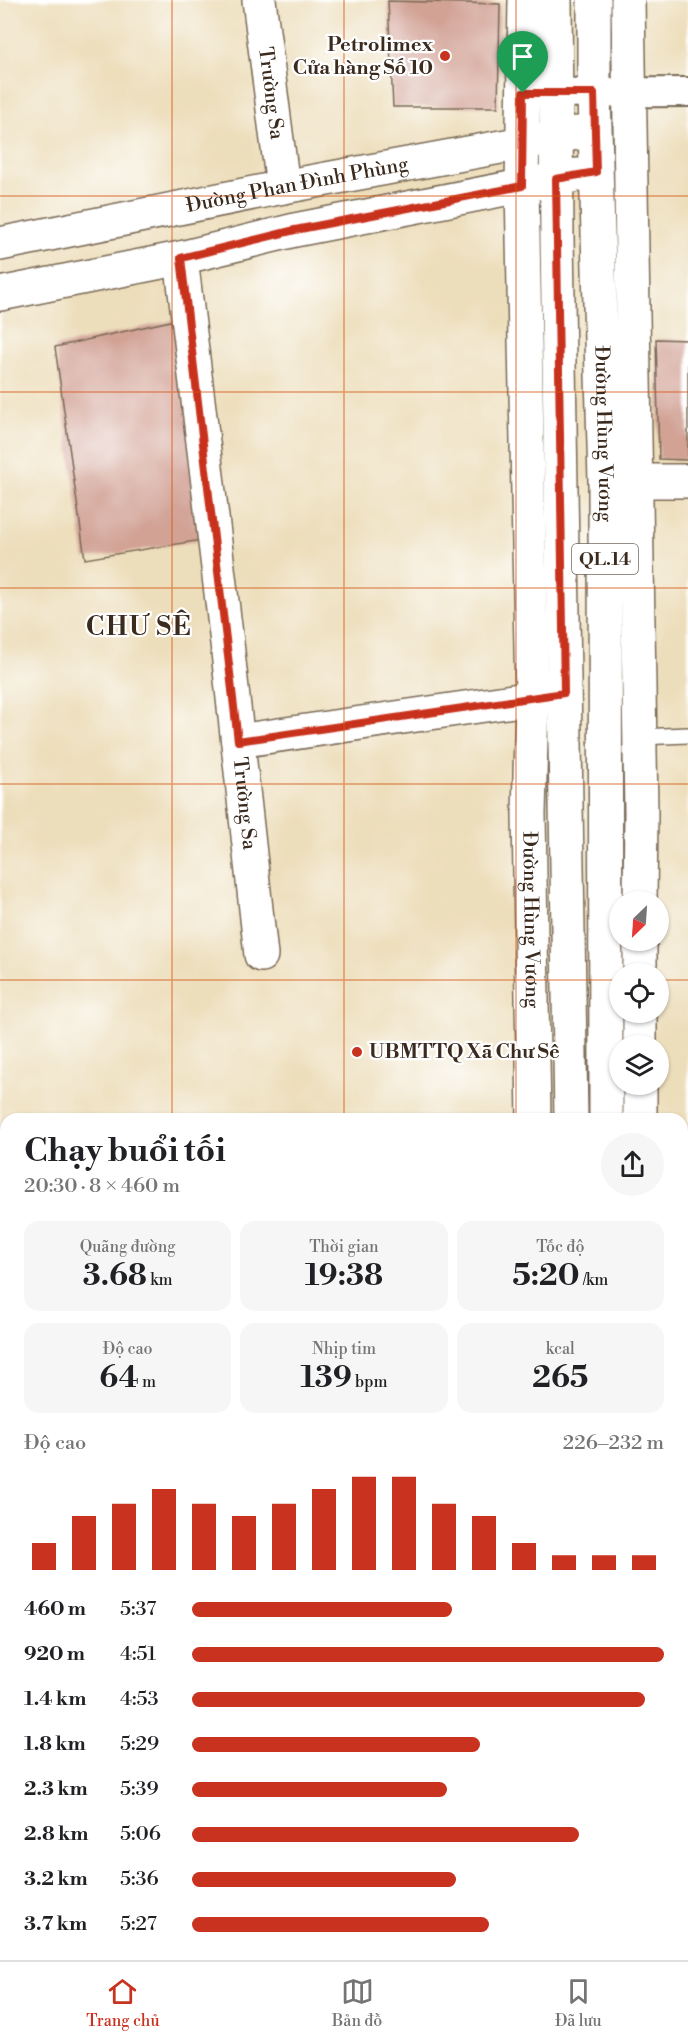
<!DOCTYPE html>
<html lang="vi">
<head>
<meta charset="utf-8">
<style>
	body { margin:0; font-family:"Libre Bodoni",serif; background:#f6f6f6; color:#202124; height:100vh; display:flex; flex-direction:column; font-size:22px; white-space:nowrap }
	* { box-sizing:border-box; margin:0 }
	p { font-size:20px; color:#757577 }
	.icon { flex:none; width:33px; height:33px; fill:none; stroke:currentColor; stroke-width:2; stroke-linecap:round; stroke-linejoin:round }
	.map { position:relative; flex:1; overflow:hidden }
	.drawer { position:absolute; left:0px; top:1113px; width:688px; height:848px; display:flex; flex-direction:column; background:#fff; border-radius:18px 18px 0 0; box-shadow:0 2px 4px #0004 }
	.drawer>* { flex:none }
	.needle { width:39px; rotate:205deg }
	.controls { position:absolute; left:609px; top:891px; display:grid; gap:12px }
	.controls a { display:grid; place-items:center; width:60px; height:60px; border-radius:50%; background:#fff; box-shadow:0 2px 4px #0004; font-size:30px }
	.pin { position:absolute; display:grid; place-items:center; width:51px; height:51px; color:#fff; margin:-62px -26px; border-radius:50% 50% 50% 0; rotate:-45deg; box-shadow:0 0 6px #0007 }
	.pin .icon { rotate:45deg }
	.round { display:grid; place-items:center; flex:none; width:63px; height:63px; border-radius:32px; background:#f6f6f6 }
	.head { display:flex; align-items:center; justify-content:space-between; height:102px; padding:0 24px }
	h1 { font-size:33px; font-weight:700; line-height:45px }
	.stats { display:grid; grid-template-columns:repeat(3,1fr); gap:9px; height:102px; padding:6px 24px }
	.stats div { display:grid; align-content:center; border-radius:15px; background:#f6f6f6; text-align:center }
	.stats b { font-size:30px; font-weight:700 }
	.stats small { font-size:16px; font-weight:400 }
	.stats p { font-size:16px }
	.chart { height:168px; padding:12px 24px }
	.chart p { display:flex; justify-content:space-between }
	.chart svg { width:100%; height:108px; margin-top:6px; stroke:#c8321e; stroke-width:6 }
	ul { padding:0 24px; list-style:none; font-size:20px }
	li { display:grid; grid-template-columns:96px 72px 1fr; align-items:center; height:45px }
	li i { height:15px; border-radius:8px; background:#c8321e }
	.tab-bar { display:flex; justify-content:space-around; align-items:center; height:84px; border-top:2px solid #e0e0e0; background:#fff; font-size:16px; color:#757577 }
	.tab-bar a { display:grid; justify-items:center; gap:3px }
	.tab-bar .on { color:#c8321e }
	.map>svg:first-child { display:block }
</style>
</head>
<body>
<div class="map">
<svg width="688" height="1960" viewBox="0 0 688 1960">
	<rect width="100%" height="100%" fill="#fff"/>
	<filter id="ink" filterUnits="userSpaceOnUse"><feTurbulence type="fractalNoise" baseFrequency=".0167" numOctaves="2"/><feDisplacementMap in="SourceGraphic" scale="12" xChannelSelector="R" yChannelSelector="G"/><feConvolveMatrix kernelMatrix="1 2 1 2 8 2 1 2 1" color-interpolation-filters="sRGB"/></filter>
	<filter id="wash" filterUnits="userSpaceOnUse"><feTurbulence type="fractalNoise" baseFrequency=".008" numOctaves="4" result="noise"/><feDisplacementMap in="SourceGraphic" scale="24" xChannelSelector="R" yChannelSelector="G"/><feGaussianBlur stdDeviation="1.35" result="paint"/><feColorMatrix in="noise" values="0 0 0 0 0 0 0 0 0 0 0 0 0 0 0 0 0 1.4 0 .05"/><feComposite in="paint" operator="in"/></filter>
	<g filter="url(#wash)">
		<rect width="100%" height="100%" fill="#eddebb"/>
		<g id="blocks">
			<path fill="#d2a295" d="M388,1L500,4L498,107H393Z
				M179,319L208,539L85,559L55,347Z
				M656,339L688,340V460L659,459Z"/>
		</g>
	</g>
	<g filter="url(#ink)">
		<use href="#blocks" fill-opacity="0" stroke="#796955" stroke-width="1.5"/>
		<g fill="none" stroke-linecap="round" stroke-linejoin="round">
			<g stroke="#796955" stroke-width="18">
				<path id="lane" d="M639,737L688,735"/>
			</g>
			<g stroke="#796955" stroke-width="32">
				<path id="street" d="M534,93L688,92
					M682,1167H688
					M682,1867H688"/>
			</g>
			<g stroke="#796955" stroke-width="36">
				<g id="secondary">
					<path id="s1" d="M259,0L283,187"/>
					<path id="s2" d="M525,0L522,186L532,698L529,814L534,1119"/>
					<path d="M628,0L641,813L640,902"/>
					<path id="s3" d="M181,258L227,643L261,955"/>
					<path d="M613,481H688"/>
					<path d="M238,741L554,695"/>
					<path d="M640,974V940"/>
					<path d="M640,1046V1012"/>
					<path d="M640,1119V1084"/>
					<path d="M0,1897L6,1930"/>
					<path d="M11,1954L12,1960"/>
					<path d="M545,1954V1960"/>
					<path d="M659,1954L660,1960"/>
					<path d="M211,1960L231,1954"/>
				</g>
			</g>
			<g stroke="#796955" stroke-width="36">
				<g id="primary">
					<path d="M555,0L557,237L571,1119"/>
					<path id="s4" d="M594,0V93L605,480L606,1119"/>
					<path id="s5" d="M0,244L283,187L577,133"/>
					<path d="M0,294L181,258L295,230L577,175"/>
					<path d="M588,1954V1960"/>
					<path d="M621,1954L622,1960"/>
				</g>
			</g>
			<use href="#lane" stroke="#fff" stroke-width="15"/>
			<use href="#street" stroke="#fff" stroke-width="28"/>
			<use href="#secondary" stroke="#fff" stroke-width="33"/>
			<use href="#primary" stroke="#fff" stroke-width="33"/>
		</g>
	</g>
	<g fill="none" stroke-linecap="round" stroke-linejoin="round" filter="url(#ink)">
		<g stroke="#fff" stroke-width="12">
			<path id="route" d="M523,93H594L596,172L556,179L564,693L238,741L181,258L295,230L522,186Z"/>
		</g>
		<use href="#route" stroke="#c8321e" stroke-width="8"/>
	</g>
	<path fill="none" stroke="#d7540e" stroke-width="1.5" stroke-opacity="0.55" d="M172,0V1119M344,0V1119M516,0V1119M0,196H688M0,392H688M0,588H688M0,784H688M0,980H620M658,980H688M0,1176H6M682,1176H688M0,1372H6M682,1372H688M0,1568H6M682,1568H688M0,1764H6M682,1764H688M172,1954V1960M344,1954V1960M516,1954V1960"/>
	<g fill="#c8321e" stroke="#fff" stroke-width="2">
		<circle cx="445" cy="56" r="6"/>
		<circle cx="357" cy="1052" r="6"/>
	</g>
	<g text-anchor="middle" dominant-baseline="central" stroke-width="4.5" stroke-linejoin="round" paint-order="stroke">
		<rect fill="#fff" stroke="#766a62" stroke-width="1.5" x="572" y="544" width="66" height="30" rx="4.5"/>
		<g font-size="18" font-weight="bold" fill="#3b2a1e">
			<text x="605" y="559">QL.14</text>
		</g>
		<g font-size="20" font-weight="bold" fill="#3b2a1e" stroke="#fff" text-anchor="end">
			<text x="433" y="45">Petrolimex<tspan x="433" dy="23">Cửa hàng Số 10</tspan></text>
			<text x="369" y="1052" text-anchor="start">UBMTTQ Xã Chư Sê</text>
		</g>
		<g font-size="20" fill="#3b2a1e" stroke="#fff">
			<text stroke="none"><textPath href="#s1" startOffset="94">Trường Sa</textPath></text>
			<text stroke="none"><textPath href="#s5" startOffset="303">Đường Phan Đình Phùng</textPath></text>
			<text stroke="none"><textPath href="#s4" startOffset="434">Đường Hùng Vương</textPath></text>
			<text stroke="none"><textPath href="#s3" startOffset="549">Trường Sa</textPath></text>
			<text stroke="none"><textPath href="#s2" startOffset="920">Đường Hùng Vương</textPath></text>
		</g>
		<g font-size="26" font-weight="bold" letter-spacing="1.5" fill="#3b2a1e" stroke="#fff">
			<text x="139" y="627">CHƯ SÊ</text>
		</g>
	</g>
</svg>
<div class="controls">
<a><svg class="needle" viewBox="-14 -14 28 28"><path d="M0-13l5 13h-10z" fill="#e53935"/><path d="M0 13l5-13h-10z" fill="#757577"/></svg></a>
<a><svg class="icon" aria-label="locate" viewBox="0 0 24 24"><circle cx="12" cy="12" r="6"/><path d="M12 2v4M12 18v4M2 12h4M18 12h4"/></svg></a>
<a><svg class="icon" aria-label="layers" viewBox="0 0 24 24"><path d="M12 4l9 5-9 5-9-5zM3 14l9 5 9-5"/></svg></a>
</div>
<div class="pin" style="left:523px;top:93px;background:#1e9e55"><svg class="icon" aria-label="arrive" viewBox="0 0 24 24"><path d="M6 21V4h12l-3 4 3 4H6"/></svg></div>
<section class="drawer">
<div class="head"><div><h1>Chạy buổi tối</h1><p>20:30 · 8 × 460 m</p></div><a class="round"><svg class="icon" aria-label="share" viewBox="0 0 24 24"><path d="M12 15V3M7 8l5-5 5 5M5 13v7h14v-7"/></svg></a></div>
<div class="stats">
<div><p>Quãng đường</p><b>3.68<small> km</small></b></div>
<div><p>Thời gian</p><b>19:38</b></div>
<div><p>Tốc độ</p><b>5:20<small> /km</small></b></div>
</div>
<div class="stats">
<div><p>Độ cao</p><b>64<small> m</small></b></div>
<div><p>Nhịp tim</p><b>139<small> bpm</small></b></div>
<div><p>kcal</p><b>265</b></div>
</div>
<div class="chart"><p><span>Độ cao</span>226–232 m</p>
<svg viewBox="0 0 160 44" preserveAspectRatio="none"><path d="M5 44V33M15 44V22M25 44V17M35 44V11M45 44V17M55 44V22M65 44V17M75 44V11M85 44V6M95 44V6M105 44V17M115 44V22M125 44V33M135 44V38M145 44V38M155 44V38"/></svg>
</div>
<ul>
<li><b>460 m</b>5:37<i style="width:55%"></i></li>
<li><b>920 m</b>4:51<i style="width:100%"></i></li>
<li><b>1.4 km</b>4:53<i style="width:96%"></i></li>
<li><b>1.8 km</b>5:29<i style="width:61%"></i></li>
<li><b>2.3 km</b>5:39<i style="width:54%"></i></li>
<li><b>2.8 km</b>5:06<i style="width:82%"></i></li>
<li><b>3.2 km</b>5:36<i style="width:56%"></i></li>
<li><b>3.7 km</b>5:27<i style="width:63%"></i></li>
</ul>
</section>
</div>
<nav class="tab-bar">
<a class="on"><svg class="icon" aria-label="home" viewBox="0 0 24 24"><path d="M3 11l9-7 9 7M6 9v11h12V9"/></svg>Trang chủ</a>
<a><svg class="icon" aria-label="map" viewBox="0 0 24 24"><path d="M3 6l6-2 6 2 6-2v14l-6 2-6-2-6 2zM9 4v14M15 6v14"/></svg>Bản đồ</a>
<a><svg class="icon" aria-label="saved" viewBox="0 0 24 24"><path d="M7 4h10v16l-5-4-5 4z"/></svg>Đã lưu</a>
</nav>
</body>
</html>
